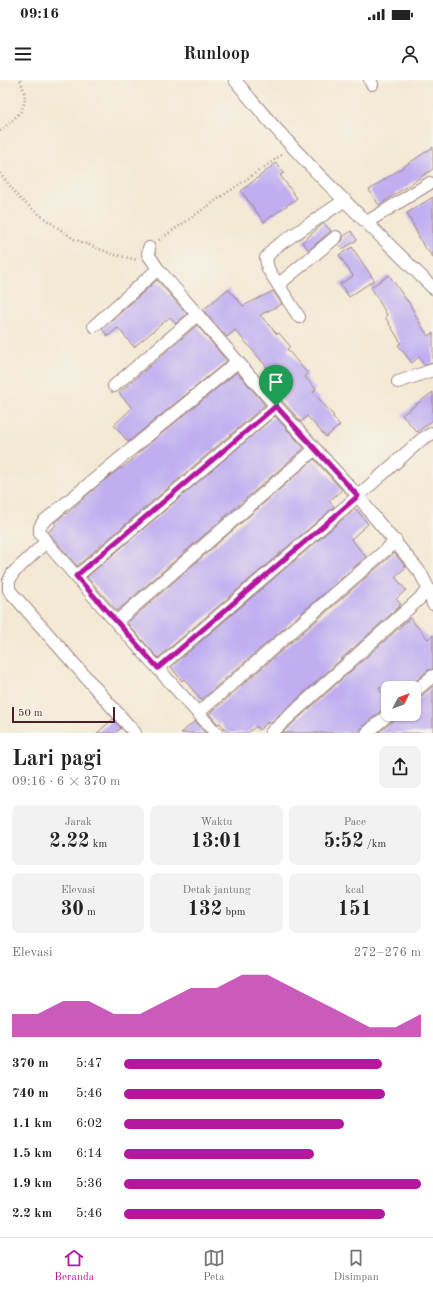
<!DOCTYPE html>
<html lang="id">
<head>
<meta charset="utf-8">
<style>
	body { margin:0; font-family:"Old Standard TT",serif; background:#f2f2f2; color:#222; height:100vh; display:flex; flex-direction:column; font-size:15px; white-space:nowrap }
	* { box-sizing:border-box; margin:0 }
	p { font-size:13px; color:#767676 }
	.icon { flex:none; width:22px; height:22px; fill:none; stroke:currentColor; stroke-width:2; stroke-linecap:round; stroke-linejoin:round }
	.map { position:relative; height:653px; overflow:hidden }
	.sheet { display:flex; flex-direction:column; background:#fff; flex:1 }
	.sheet>* { flex:none }
	.needle { width:26px; rotate:48deg }
	.tools { position:absolute; left:381px; top:601px; display:grid; gap:8px }
	.tools a { display:grid; place-items:center; width:40px; height:40px; border-radius:8px; background:#fff; box-shadow:0 1px 3px #0004; font-size:20px }
	.scale { position:absolute; left:12px; bottom:10px; width:103px; box-sizing:border-box; padding-left:4px; border:2px solid #4a1f2b; border-top:0; font-size:11px; line-height:14px; white-space:nowrap; color:#4a1f2b; -webkit-text-stroke:3px #f7f3e8; paint-order:stroke }
	.pin { position:absolute; display:grid; place-items:center; width:34px; height:34px; color:#fff; margin:-41px -17px; border-radius:50% 50% 50% 0; rotate:-45deg; box-shadow:0 0 4px #0007 }
	.pin .icon { rotate:45deg }
	.round { display:grid; place-items:center; flex:none; width:42px; height:42px; border-radius:8px; background:#f2f2f2 }
	.headline { display:flex; align-items:center; justify-content:space-between; height:68px; padding:0 12px }
	h1 { font-size:22px; font-weight:700; line-height:30px }
	.metrics { display:grid; grid-template-columns:repeat(3,1fr); gap:6px; height:68px; padding:4px 12px }
	.metrics div { display:grid; align-content:center; border-radius:8px; background:#f2f2f2; text-align:center }
	.metrics b { font-size:20px; font-weight:700 }
	.metrics small { font-size:11px; font-weight:400 }
	.metrics p { font-size:11px }
	.chart { height:112px; padding:8px 12px }
	.chart p { display:flex; justify-content:space-between }
	.chart svg { width:100%; height:72px; margin-top:4px; fill:#b5179e; opacity:.7 }
	ul { padding:0 12px; list-style:none; font-size:13px }
	li { display:grid; grid-template-columns:64px 48px 1fr; align-items:center; height:30px }
	li i { height:10px; border-radius:5px; background:#b5179e }
	.status { display:flex; justify-content:space-between; align-items:center; height:28px; padding:0 20px; background:#fff; direction:ltr }
	.status svg { height:11px; fill:currentColor }
	header { display:flex; justify-content:space-between; align-items:center; height:52px; padding:0 12px; background:#fff; font-size:18px; font-weight:700 }
	.tab-bar { display:flex; justify-content:space-around; align-items:center; height:56px; border-top:1px solid #e0e0e0; background:#fff; font-size:11px; color:#767676 }
	.tab-bar a { display:grid; justify-items:center; gap:2px }
	.tab-bar .current { color:#b5179e }
	.map>svg:first-child { display:block }
</style>
</head>
<body>
<div class="status"><b>09:16</b><svg viewBox="0 0 49 12"><path d="M0 12V9h3v3zM5 12V6h3v6zM10 12V3h3v9zM15 12V0h3v12zM26 1h20v11H26zM47 4h2v5h-2z"/></svg></div>
<header><svg class="icon" aria-label="menu" viewBox="0 0 24 24"><path d="M4 6h16M4 12h16M4 18h16"/></svg>Runloop<svg class="icon" aria-label="person" viewBox="0 0 24 24"><circle cx="12" cy="8" r="4"/><path d="M4 21q1-7 8-7t8 7"/></svg></header>
<div class="map">
<svg width="433" height="653" viewBox="0 0 433 653">
	<rect width="100%" height="100%" fill="#f7f3e8"/>
	<filter id="ink" filterUnits="userSpaceOnUse"><feTurbulence type="fractalNoise" baseFrequency=".025" numOctaves="2"/><feDisplacementMap in="SourceGraphic" scale="8" xChannelSelector="R" yChannelSelector="G"/><feConvolveMatrix kernelMatrix="1 2 1 2 8 2 1 2 1" color-interpolation-filters="sRGB"/></filter>
	<filter id="wash" filterUnits="userSpaceOnUse"><feTurbulence type="fractalNoise" baseFrequency=".012" numOctaves="4" result="noise"/><feDisplacementMap in="SourceGraphic" scale="16" xChannelSelector="R" yChannelSelector="G"/><feGaussianBlur stdDeviation="0.9" result="paint"/><feColorMatrix in="noise" values="0 0 0 0 0 0 0 0 0 0 0 0 0 0 0 0 0 1.4 0 .05"/><feComposite in="paint" operator="in"/></filter>
	<g filter="url(#wash)">
		<rect width="100%" height="100%" fill="#f3e9d4"/>
		<g id="blocks">
			<path fill="#c0aef1" d="M433,67V89L379,125L369,110Z
				M276,83L284,93L280,95L297,118L264,142L241,111Z
				M433,117V177L423,165L407,133Z
				M324,143L331,151L309,170L302,162Z
				M351,151L357,160L343,169L339,164L343,160V157Z
				M352,167L374,200L349,217L340,204L353,196L339,175Z
				M389,195L407,221H408L422,247L428,256L433,253V283L424,285L419,277L412,283L398,265L401,263L385,237L387,235L371,207Z
				M157,200L187,234L176,244L170,237L134,267L118,248L108,256L102,249Z
				M228,209L243,226L273,211L282,224L260,235L277,254L279,253L290,266L287,269L308,294L305,297L316,309L313,312L334,336L333,337L340,345L326,357L307,336L301,342L262,298L268,292L265,288L267,287L235,250L227,257L203,230Z
				M197,245L227,281L128,362L114,345L132,328L119,313Z
				M237,292L265,325L77,486L48,452L56,445L54,443L66,433V434L100,404L120,388L121,389L139,374L138,373Z
				M433,312V340L417,352L402,335Z
				M275,336L304,368L117,531L87,497Z
				M314,379L342,410L329,421L334,427L158,578L127,543Z
				M356,429L368,444L351,459L366,477L201,620L184,599L182,601L171,587L344,438Z
				M394,473L406,487L395,497L406,510L396,519L401,524L399,525L400,526L269,644L268,642L259,650L256,646L248,653H228L220,643L218,644L209,634Z
				M410,538L428,559L433,555V589L428,590L408,608H378L388,620V627L384,628L362,647L360,653H282Z
				M433,606V653H378L394,640L396,634H414V619L419,618Z
				M113,639L121,648L115,653H97Z
				M195,641L206,653H181Z"/>
		</g>
	</g>
	<g filter="url(#ink)">
		<use href="#blocks" fill-opacity="0" stroke="#9e8480" stroke-width="1"/>
		<g fill="none" stroke-linecap="round" stroke-linejoin="round">
			<g stroke="#9e8480" stroke-width="14">
				<path id="street" d="M235,0C294,75 365,140 433,208
					M370,0L372,4
					M367,142L430,103
					M149,168L148,174L158,189L276,326L358,416L375,438L420,492L429,510L433,524
					M279,204L336,157
					M299,237L268,189L266,178L274,168L345,120
					M94,246L158,189
					M398,302L433,290
					M114,306L197,235
					M46,462L40,453V447L43,442L237,282
					M77,496L276,326
					M116,542L315,369
					M158,588L358,416L422,359L433,353
					M414,612L433,596
					M198,633L396,461
					M135,653L9,510V501L13,493L46,462L116,542L216,653
					M271,653L429,510
					M367,653L389,634"/>
			</g>
			<path stroke="#9e8480" stroke-width="2.5" stroke-dasharray="1 3" stroke-linecap="butt" d="M0,51C19,34 32,28 20,0
				M0,93L20,119L44,138L74,159L112,174L138,180
				M159,160L283,74"/>
			<use href="#street" stroke="#fff" stroke-width="12"/>
		</g>
	</g>
	<g fill="none" stroke-linecap="round" stroke-linejoin="round" filter="url(#ink)">
		<g stroke="#fff" stroke-width="8">
			<path id="route" d="M276,326L358,416L158,588L76,496Z"/>
		</g>
		<use href="#route" stroke="#b5179e" stroke-width="5"/>
	</g>
</svg>
<div class="tools">
<a><svg class="needle" viewBox="-14 -14 28 28"><path d="M0-13l5 13h-10z" fill="#e53935"/><path d="M0 13l5-13h-10z" fill="#767676"/></svg></a>
</div>
<div class="scale">50 m</div>
<div class="pin" style="left:276px;top:326px;background:#1e9e55"><svg class="icon" aria-label="arrive" viewBox="0 0 24 24"><path d="M6 21V4h12l-3 4 3 4H6"/></svg></div>
</div>
<section class="sheet">
<div class="headline"><div><h1>Lari pagi</h1><p>09:16 · 6 × 370 m</p></div><a class="round"><svg class="icon" aria-label="share" viewBox="0 0 24 24"><path d="M12 15V3M7 8l5-5 5 5M5 13v7h14v-7"/></svg></a></div>
<div class="metrics">
<div><p>Jarak</p><b>2.22<small> km</small></b></div>
<div><p>Waktu</p><b>13:01</b></div>
<div><p>Pace</p><b>5:52<small> /km</small></b></div>
</div>
<div class="metrics">
<div><p>Elevasi</p><b>30<small> m</small></b></div>
<div><p>Detak jantung</p><b>132<small> bpm</small></b></div>
<div><p>kcal</p><b>151</b></div>
</div>
<div class="chart"><p><span>Elevasi</span>272–276 m</p>
<svg viewBox="0 0 160 44" preserveAspectRatio="none"><path d="M0 44V30L10 30L20 22L30 22L40 30L50 30L60 22L70 14L80 14L90 6L100 6L110 14L120 22L130 30L140 38L150 38L160 30V44z"/></svg>
</div>
<ul>
<li><b>370 m</b>5:47<i style="width:87%"></i></li>
<li><b>740 m</b>5:46<i style="width:88%"></i></li>
<li><b>1.1 km</b>6:02<i style="width:74%"></i></li>
<li><b>1.5 km</b>6:14<i style="width:64%"></i></li>
<li><b>1.9 km</b>5:36<i style="width:100%"></i></li>
<li><b>2.2 km</b>5:46<i style="width:88%"></i></li>
</ul>
</section>
<nav class="tab-bar">
<a class="current"><svg class="icon" aria-label="home" viewBox="0 0 24 24"><path d="M3 11l9-7 9 7M6 9v11h12V9"/></svg>Beranda</a>
<a><svg class="icon" aria-label="map" viewBox="0 0 24 24"><path d="M3 6l6-2 6 2 6-2v14l-6 2-6-2-6 2zM9 4v14M15 6v14"/></svg>Peta</a>
<a><svg class="icon" aria-label="saved" viewBox="0 0 24 24"><path d="M7 4h10v16l-5-4-5 4z"/></svg>Disimpan</a>
</nav>
</body>
</html>
